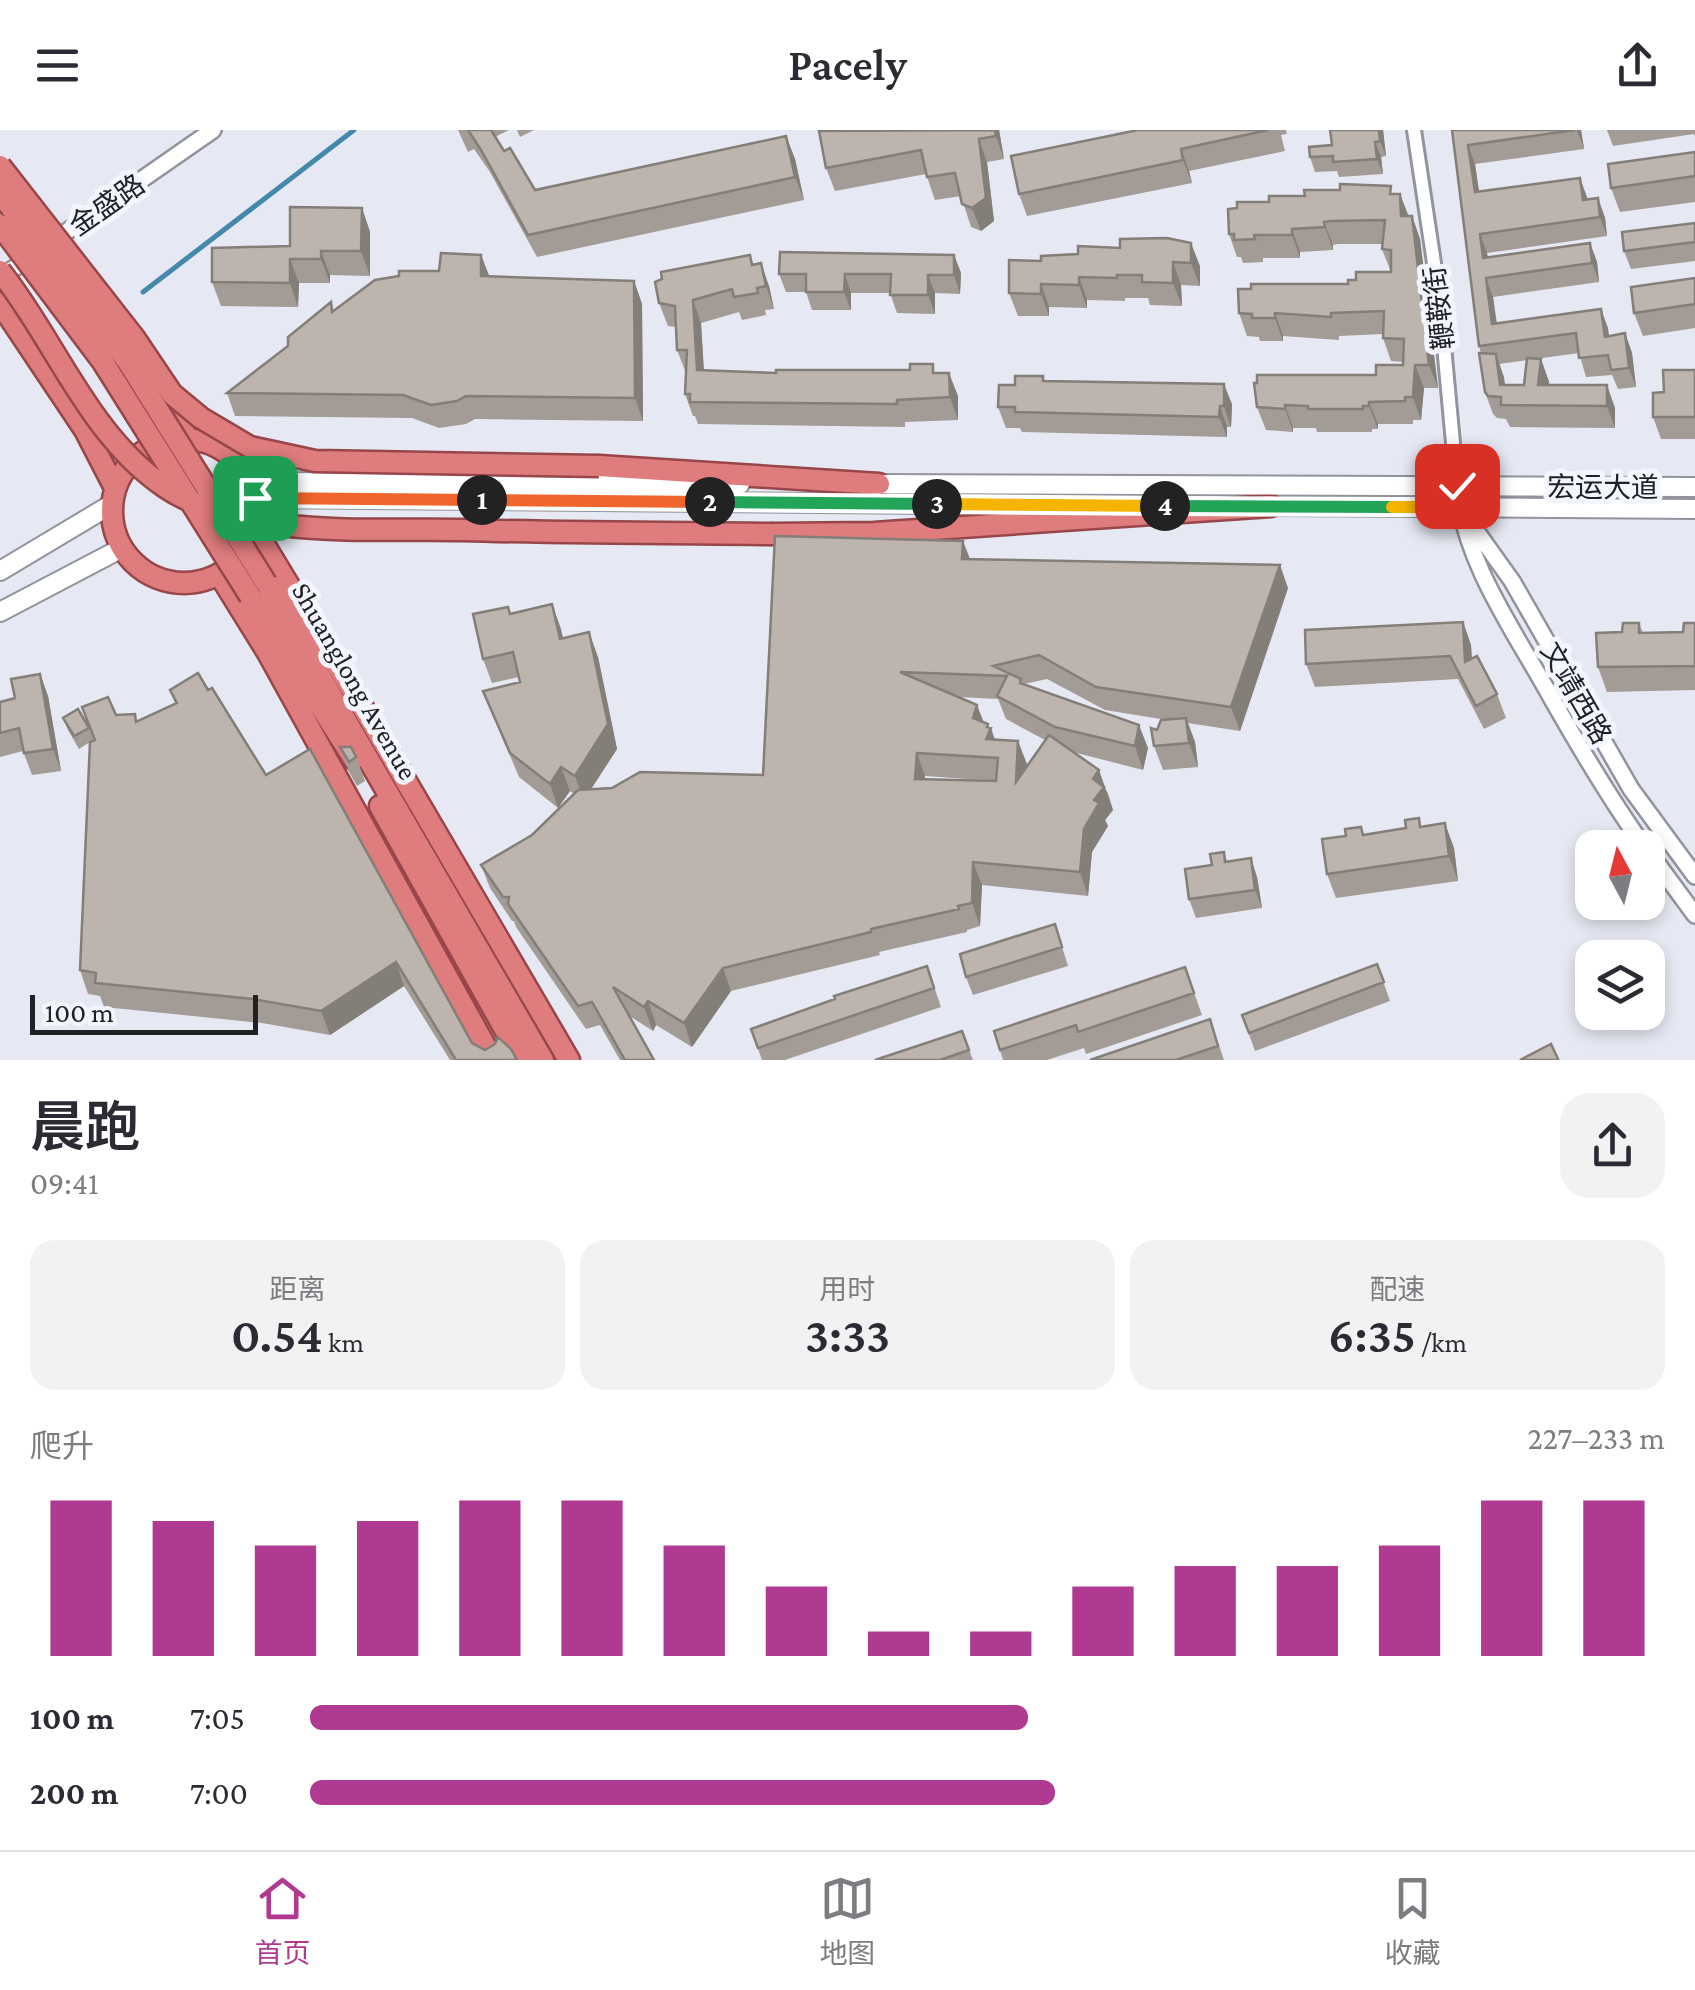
<!DOCTYPE html>
<html lang="zh">
<head>
<meta charset="utf-8">
<style>
	body { margin:0; font-family:"Crimson Pro","Noto Sans SC",serif; background:#f2f2f3; color:#2b2b33; height:100vh; display:flex; flex-direction:column; font-size:38px; white-space:nowrap }
	* { box-sizing:border-box; margin:0 }
	p { font-size:32px; color:#7c7c81 }
	.icon { flex:none; width:55px; height:55px; fill:none; stroke:currentColor; stroke-width:2; stroke-linecap:round; stroke-linejoin:round }
	.map { position:relative; height:930px; overflow:hidden }
	.sheet { display:flex; flex-direction:column; background:#fff; flex:1 }
	.sheet>* { flex:none }
	.needle { width:65px; rotate:353deg }
	.buttons { position:absolute; left:1575px; top:700px; display:grid; gap:20px }
	.buttons a { display:grid; place-items:center; width:90px; height:90px; border-radius:20px; background:#fff; box-shadow:0 5px 15px #0003; font-size:50px }
	.scale { position:absolute; left:30px; bottom:25px; width:228px; box-sizing:border-box; padding-left:10px; border:5px solid #202125; border-top:0; font-size:28px; line-height:35px; white-space:nowrap; color:#202125; -webkit-text-stroke:8px #f4f6ff; paint-order:stroke }
	.pin { position:absolute; display:grid; place-items:center; width:85px; height:85px; color:#fff; margin:-42px; border-radius:20px; box-shadow:0 5px 15px #0006 }
	.km { position:absolute; width:50px; height:50px; margin:-25px; border-radius:50%; background:#222; color:#fff; font-size:28px; line-height:50px; text-align:center }
	.round { display:grid; place-items:center; flex:none; width:105px; height:105px; border-radius:30px; background:#f2f2f3 }
	.headline { display:flex; align-items:center; justify-content:space-between; height:170px; padding:0 30px }
	h1 { font-size:55px; font-weight:600; line-height:75px }
	.figures { display:grid; grid-template-columns:repeat(3,1fr); gap:15px; height:170px; padding:10px 30px }
	.figures div { display:grid; align-content:center; border-radius:25px; background:#f2f2f3; text-align:center }
	.figures b { font-size:50px; font-weight:600 }
	.figures small { font-size:28px; font-weight:400 }
	.figures p { font-size:28px }
	.chart { height:280px; padding:20px 30px }
	.chart p { display:flex; justify-content:space-between }
	.chart svg { width:100%; height:180px; margin-top:10px; stroke:#b03a91; stroke-width:6 }
	ul { padding:0 30px; list-style:none; font-size:32px }
	li { display:grid; grid-template-columns:160px 120px 1fr; align-items:center; height:75px }
	li i { height:25px; border-radius:12px; background:#b03a91 }
	header { display:flex; justify-content:space-between; align-items:center; height:130px; padding:0 30px; background:#fff; font-size:45px; font-weight:600 }
	.tab-bar { display:flex; justify-content:space-around; align-items:center; height:140px; border-top:2px solid #e1e1e2; background:#fff; font-size:28px; color:#7c7c81 }
	.tab-bar a { display:grid; justify-items:center; gap:5px }
	.tab-bar .active { color:#b03a91 }
	.map>svg:first-child { display:block }
</style>
</head>
<body>
<header><svg class="icon" aria-label="menu" viewBox="0 0 24 24"><path d="M4 6h16M4 12h16M4 18h16"/></svg>Pacely<svg class="icon" aria-label="share" viewBox="0 0 24 24"><path d="M12 15V3M7 8l5-5 5 5M5 13v7h14v-7"/></svg></header>
<div class="map">
<svg width="1695" height="930" viewBox="0 0 1695 930">
	<rect width="100%" height="100%" fill="#e6e9f3"/>
	<g fill="none" stroke-linecap="round" stroke-linejoin="round">
		<path stroke="#4489ab" stroke-width="5" d="M143,162L354,0"/>
		<g stroke="#91939d" stroke-width="18">
			<path id="minor" d="M1414,0L1440,173L1457,356"/>
		</g>
		<g stroke="#91939d" stroke-width="20">
			<path id="tertiary" d="M0,148L213,0
				M1457,356C1464,428 1508,492 1543,553C1575,610 1607,665 1645,718
				M1459,377L1512,451L1631,659L1695,746
				M1648,721L1695,785"/>
		</g>
		<g stroke="#91939d" stroke-width="22">
			<path id="secondary" d="M250,352L740,354
				M866,354L1695,357
				M255,368L1154,376
				M1260,376L1695,379
				M0,441L112,374
				M0,482L122,418"/>
		</g>
		<g stroke="#974749" stroke-width="25">
			<path id="trunk" d="M0,173L85,300L115,358
				M154,250L188,309
				M112 381a72 72 0 1 1 144 0a72 72 0 1 1-144 0Z
				M599,336L879,354
				M254,398L366,583L569,930
				M772,404L874,403L1271,376
				M219,444L268,523L493,930
				M266,453L543,930
				M250,466L354,629
				M380,676L522,930"/>
		</g>
		<use href="#minor" stroke="#fff" stroke-width="12"/>
		<use href="#tertiary" stroke="#fff" stroke-width="15"/>
		<use href="#secondary" stroke="#fff" stroke-width="18"/>
		<use href="#trunk" stroke="#df7c7e" stroke-width="20"/>
		<g stroke="#974749" stroke-width="25" stroke-linecap="butt">
			<path id="trunk-bridge" d="M0,36L135,209L172,264L201,288L250,317L315,331L599,336
				M0,63L128,232L266,453
				M0,95L103,232L250,466
				M0,141C55,210 89,306 165,357C244,410 369,398 461,400C565,403 669,403 772,404"/>
		</g>
		<use href="#trunk-bridge" stroke="#df7c7e" stroke-width="20"/>
	</g>
	<path fill="#a39b95" fill-rule="evenodd" d="M458,0H509L495,7L504,21L535,60L786,6L795,29L804,70L537,127L490,42L474,19L468,22Z
		M517,0H534L520,7Z
		M822,0H999L1004,29L987,32L994,91L981,101L971,97L961,66L935,70L926,44L835,61L826,38Z
		M1138,0H1286L1287,4L1281,5L1285,21L1189,41L1192,53L1027,86L1019,64Z
		M1330,0H1383L1386,26L1381,27L1383,44L1339,47L1337,41L1315,42L1310,27L1332,15Z
		M1452,0H1581L1584,19L1475,34L1479,62L1587,70L1598,68L1605,88L1607,106L1487,123L1488,127L1590,113L1597,132L1599,152L1493,167L1497,193L1601,179L1609,206L1625,203L1632,223L1636,257L1618,259L1612,245L1586,247L1579,223L1535,229H1541L1549,252L1548,255L1615,278V298L1510,297L1506,289L1497,288L1493,284L1485,262L1481,223L1479,216ZM1527,230L1524,255H1505L1499,234Z
		M1607,0H1695V7L1694,4L1613,16Z
		M1695,22V72L1620,82L1611,58Z
		M1393,64L1408,86H1412L1420,109L1438,258H1424L1421,290H1413V294H1378V299H1372V302H1317L1316,298H1293V302L1266,300L1257,277L1376,245L1403,235L1404,232L1391,231L1383,208V204L1339,206V210L1283,206V211H1260L1259,207L1247,206L1239,183L1391,142L1382,119L1383,114H1338L1333,115V120L1300,122V128H1263V132L1243,133L1241,127H1237L1229,104L1237,78L1269,72Z
		M362,78L370,102V146L330,145V153H299L298,177L221,176L212,152L290,116Z
		M1695,93V131L1631,139L1624,121Z
		M1120,109L1200,136V156L1181,155L1182,176L1150,175L1148,168H1125V171L1087,170V178L1049,177V186H1018L1009,163L1041,131L1120,118Z
		M481,125L489,146L634,151L642,174L643,291L475,289L466,294L439,298L412,288L235,286L227,263L288,216L331,172L334,181Z
		M750,125L753,134L769,156L774,179L765,180L766,185L742,190L739,182L701,193L704,240L776,243H936L958,266V290L905,292V297L698,294L695,286H693L685,264L686,243L677,220L676,197L668,196L659,173L662,149Z
		M954,125L961,143L960,164L935,163V184L897,183L890,163H851V180H812L806,162H786L779,144Z
		M1695,148V198L1643,206L1634,183Z
		M1695,240V309H1661L1653,287L1664,262Z
		M1043,246L1045,251L1232,274L1231,297H1227V307L1022,302L1020,298H1006L998,277L1015,255Z
		M970,429L1288,458L1240,601L1188,593L1195,612L1198,637L1163,640L1154,616L1157,600L1167,590L1105,580L1047,549L1024,554L1148,618L1143,640L1073,622L1108,663L1113,680L1105,690L1108,696L1092,722L1088,766L982,755L980,796L967,800V802L879,822L880,825L731,861L692,917L656,895L653,901L628,885L654,930H620L600,895L586,899L516,797L514,791H512L490,758L481,735L532,705L574,664L570,661L558,678L519,647L483,561L520,552L519,547L492,553L483,529L508,477L511,483L552,474L563,509L598,527L617,619L591,659L763,645ZM959,567L998,569L1006,589L1045,610L1027,637V634L995,610L989,598ZM925,646L996,651L925,649Z
		M1463,492L1471,515L1472,529L1497,564L1506,588L1484,599L1458,549L1315,557L1306,534Z
		M1639,493L1643,503L1683,502L1695,493V560L1607,562L1598,537Z
		M40,544L48,566L61,641L32,645L23,621L0,627V572L15,568Z
		M170,560L266,645L472,913L485,920L517,930H450L404,856L330,905L262,893L104,877L100,866L88,864L80,840L90,612L79,619L68,600L63,588L89,598L94,610L82,577L138,591L175,574Z
		M340,617L356,627L365,651L357,656L349,642Z
		M1361,697L1364,704L1422,697L1454,718L1458,751L1336,768L1327,744L1346,706Z
		M1224,722L1227,731L1257,747L1262,778L1196,788L1189,769Z
		M1055,794L1068,836L973,865L966,847Z
		M1377,834L1390,871L1255,921L1242,885Z
		M927,836L941,877L785,930H762L751,899Z
		M1185,837L1202,885L1086,924L1084,918L1047,930H1003L994,901Z
		M1210,889L1224,930H1090Z
		M962,901L973,930H875Z"/>
	<path fill="#847e79" d="M995,0H999L1004,29L996,6Z
		M1379,0H1383L1386,26L1380,11Z
		M1577,0H1581L1584,19Z
		M786,6L795,29L804,70L795,47Z
		M979,9L987,32L994,91L981,101L972,78Z
		M1375,12L1381,27L1383,44L1377,29Z
		M1468,15L1475,34L1482,82L1475,62Z
		M1181,19L1189,41L1192,53L1183,30Z
		M1580,48L1587,67L1590,90L1583,70Z
		M1400,64L1409,87L1401,86Z
		M1598,68L1605,88L1607,106L1600,87Z
		M362,78L370,102V146L361,121Z
		M1412,86L1420,109L1438,258L1429,235Z
		M1324,92L1333,115V120L1325,97Z
		M1292,99L1300,122V128L1292,105Z
		M1480,104L1487,123L1491,147L1483,128Z
		M1191,113L1200,136V156L1191,133Z
		M1590,113L1597,132L1599,152L1592,133Z
		M321,121L330,145V153L321,129Z
		M481,125L490,148L481,146Z
		M954,125L961,143L960,164L954,145Z
		M290,129L299,153L298,177L290,153Z
		M1173,132L1181,155L1182,176L1173,153Z
		M761,133L769,156L774,179L766,156Z
		M845,144L851,163V180L844,162Z
		M928,145L935,163V184L928,165Z
		M1079,147L1087,170V178L1079,155Z
		M1486,148L1493,167L1499,214L1492,194Z
		M634,151L642,174L643,291L635,268Z
		M1041,154L1049,177V186L1041,164Z
		M693,170L701,193L705,263L697,240Z
		M1601,179L1608,198L1612,227L1605,207Z
		M1275,183L1283,206V211L1275,188Z
		M1625,203L1632,223L1636,257L1629,238Z
		M1496,224L1504,247L1508,277L1500,255Z
		M1541,229L1549,252L1546,277L1538,255Z
		M1415,235L1424,258L1421,290L1413,267Z
		M949,243L958,266V290L950,267Z
		M1224,254L1232,274L1231,297L1224,276Z
		M1607,255L1615,278V298L1607,276Z
		M1369,272L1378,294V299L1369,276Z
		M1285,275L1293,298V302L1285,279Z
		M1220,276L1227,297V307L1219,287Z
		M963,411L972,434L962,429Z
		M1280,435L1288,458L1240,601L1231,577Z
		M552,474L561,499L569,534L560,509Z
		M1463,492L1471,515L1473,556L1465,532Z
		M589,502L598,527L617,619L584,670L575,646Z
		M40,544L48,566L61,641L53,619Z
		M977,575L986,598L973,588Z
		M1186,588L1195,612L1198,637L1189,613Z
		M988,594L990,600L991,598L999,622L986,609Z
		M1139,595L1148,618L1143,640L1135,616Z
		M1018,611L1027,634L1024,676L1016,652Z
		M917,623L925,646L924,672L915,649Z
		M561,637L570,661L558,678L550,654Z
		M1099,640L1113,680L1105,690L1108,696L1092,722L1088,766L1080,742L1084,699L1094,670L1093,649Z
		M1445,693L1454,718L1458,751L1449,726Z
		M1251,728L1257,747L1262,778L1255,760Z
		M973,732L982,755L980,796L972,773Z
		M396,832L404,856L330,905L321,881Z
		M723,838L731,861L692,917L684,893Z
		M648,871L656,895L653,901L644,877Z"/>
	<path fill="#bdb4ad" stroke="#847e79" stroke-width="2.5" fill-rule="evenodd" d="M468,0H491L504,21L510,18L535,60L786,6L795,47L528,105L481,20Z
		M995,0L996,6L979,9L986,68L972,78L962,74L955,43L927,47L921,20L826,38L819,1Z
		M1138,0H1268L1181,19L1183,30L1019,64L1011,26Z
		M1330,0H1379L1380,11L1375,12L1377,29L1333,32V26L1310,27L1309,17L1332,15Z
		M1452,0H1575L1468,15L1475,62L1580,48L1583,70L1598,68L1600,87L1480,104L1483,128L1590,113L1592,133L1486,148L1492,194L1601,179L1605,207L1625,203L1629,238L1611,240L1608,225L1579,228L1576,203L1479,216Z
		M1695,22V46L1611,58L1608,34Z
		M1340,54L1391,56L1390,64H1400L1401,86H1412L1429,235H1415L1413,267H1405V271L1369,272V276H1363V279H1308V276L1285,275V279L1257,277L1254,253H1257V245H1376V235H1403L1404,209L1383,208L1384,181L1331,183V187L1275,183V188H1252V184L1239,183L1238,159H1251V154H1348V150H1356V142H1391V120L1382,119L1385,90L1330,91L1324,92L1325,97L1292,99V105H1254L1255,109L1234,110V104H1229L1228,79L1237,78V72H1269V66H1305L1304,60H1340Z
		M290,77L362,78L361,121H321V129H290V153L212,152V118L290,116Z
		M1695,93V112L1624,121L1622,102Z
		M1167,108L1191,113V133L1173,132V153L1142,152V145H1117V148L1079,147V155L1041,154V164L1009,163V130L1041,131V126L1078,124V116L1120,118V109Z
		M780,122L954,125V145H928V165H890L891,144H845L844,162H806V144H779Z
		M441,123L481,125V146L634,151L635,268L466,266L457,271L431,275L403,265L227,263L288,216V207L331,172L332,182L375,150L399,146V141H439Z
		M750,125L752,135L761,133L766,156L757,158L758,163L734,167L732,159L693,170L697,240L776,243V240H910V234H933V243H949L950,267L897,270V274L690,272V264H685L687,220H677L675,176L659,173L655,152L662,149L661,142Z
		M1695,148V174L1634,183L1631,157Z
		M1479,223L1496,224L1500,255H1524L1527,228L1541,229L1538,255H1607V276L1501,275V267L1488,266L1485,262Z
		M1663,240H1695V287H1653V263L1664,262Z
		M1015,246H1043V251L1224,254V276H1220L1219,287L1015,282V277H998L999,255H1015Z
		M775,406L963,411L962,429L1280,435L1231,577L1096,557L1039,525L993,536L1021,549L1020,553L1139,595L1135,616L1055,597L997,566L1007,546L900,542L977,575L973,588L988,594L987,597L991,598L986,609L1018,611L1016,652L1049,605L1099,640L1093,649L1104,657L1094,670L1099,673L1084,699L1080,742L973,732L972,773L958,776L959,779L871,799V802L723,838L684,893L648,871L644,877L613,857L654,930H625L592,872L578,876L508,774L509,767H503L481,735L532,705L578,660L612,658L640,642L763,645ZM917,623L998,628L996,651L915,649Z
		M552,474L560,509L589,502L608,594L575,646L561,637L550,654L510,623L483,561L520,552L513,522L483,529L473,484L508,477L510,484Z
		M1463,492L1465,532L1477,526L1497,564L1476,576L1450,526L1306,534L1305,500Z
		M1623,493H1639V503L1683,502L1684,493H1695V536L1598,537L1596,503L1622,502Z
		M198,543L208,560L212,558L266,645L310,619L472,913L485,920L495,914L498,907L511,919L517,930H456L396,832L321,881L253,869L95,853L96,843L80,840L90,612L95,610L82,577L108,567L116,585L135,584L136,592L177,573L170,560Z
		M40,544L53,619L24,623L19,598L0,603V572L15,568L11,549Z
		M78,579L89,598L74,606L63,588Z
		M1186,588L1189,613L1154,616L1151,598L1157,600L1161,590Z
		M340,617H351L356,627L349,632Z
		M1419,688L1420,697L1445,693L1449,726L1327,744L1322,709L1346,706L1345,699L1361,697L1363,705L1406,698L1405,690Z
		M1224,722L1225,732L1251,728L1255,760L1189,769L1185,739L1212,735L1210,724Z
		M1055,794L1062,817L966,847L960,824Z
		M1377,834L1384,852L1249,903L1242,885Z
		M927,836L934,858L758,918L751,899L835,869L834,866Z
		M1185,837L1194,863L1078,902L1076,895L1000,920L994,901Z
		M1210,889L1218,916L1176,930H1090Z
		M962,901L969,920L940,930H875Z
		M1551,914L1558,929L1556,930H1520Z"/>
	<g fill="none" stroke-linecap="round" stroke-linejoin="round">
		<g stroke="#fff" stroke-width="20">
			<path id="split-1" d="M255,368L482,370"/>
		</g>
		<g stroke="#fff" stroke-width="20">
			<path id="split-2" d="M482,370L710,372"/>
		</g>
		<g stroke="#fff" stroke-width="20">
			<path id="split-3" d="M710,372L937,374"/>
		</g>
		<g stroke="#fff" stroke-width="20">
			<path id="split-4" d="M937,374L1165,376"/>
		</g>
		<g stroke="#fff" stroke-width="20">
			<path id="split-5" d="M1165,376L1392,377"/>
		</g>
		<g stroke="#fff" stroke-width="20">
			<path id="split-6" d="M1392,377H1459L1457,356"/>
		</g>
		<use href="#split-1" stroke="#f0652b" stroke-width="12"/>
		<use href="#split-2" stroke="#f0652b" stroke-width="12"/>
		<use href="#split-3" stroke="#22a559" stroke-width="12"/>
		<use href="#split-4" stroke="#f5b400" stroke-width="12"/>
		<use href="#split-5" stroke="#22a559" stroke-width="12"/>
		<use href="#split-6" stroke="#f5b400" stroke-width="12"/>
	</g>
	<g text-anchor="middle" dominant-baseline="central" stroke-width="10" stroke-linejoin="round" paint-order="stroke">
		<g font-size="28" fill="#202125" stroke="#f4f6ff">
			<text transform="translate(107 75) rotate(-35)">金盛路</text>
			<text transform="translate(1439 178) rotate(-97)">鞭鞍街</text>
			<text x="1603" y="357">宏运大道</text>
			<text transform="translate(355 551) rotate(60)">Shuanglong Avenue</text>
			<text transform="translate(1576 563) rotate(60)">文靖西路</text>
		</g>
	</g>
</svg>
<div class="buttons">
<a><svg class="needle" viewBox="-14 -14 28 28"><path d="M0-13l5 13h-10z" fill="#e53935"/><path d="M0 13l5-13h-10z" fill="#7c7c81"/></svg></a>
<a><svg class="icon" aria-label="layers" viewBox="0 0 24 24"><path d="M12 4l9 5-9 5-9-5zM3 14l9 5 9-5"/></svg></a>
</div>
<div class="scale">100 m</div>
<div class="pin" style="left:255px;top:368px;background:#1e9e55"><svg class="icon" aria-label="arrive" viewBox="0 0 24 24"><path d="M6 21V4h12l-3 4 3 4H6"/></svg></div>
<div class="pin" style="left:1457px;top:356px;background:#d93025"><svg class="icon" aria-label="check" viewBox="0 0 24 24"><path d="M5 12l5 5 9-10"/></svg></div>
<b class="km" style="left:482px;top:370px">1</b>
<b class="km" style="left:710px;top:372px">2</b>
<b class="km" style="left:937px;top:374px">3</b>
<b class="km" style="left:1165px;top:376px">4</b>
</div>
<section class="sheet">
<div class="headline"><div><h1>晨跑</h1><p>09:41</p></div><a class="round"><svg class="icon" aria-label="share" viewBox="0 0 24 24"><path d="M12 15V3M7 8l5-5 5 5M5 13v7h14v-7"/></svg></a></div>
<div class="figures">
<div><p>距离</p><b>0.54<small> km</small></b></div>
<div><p>用时</p><b>3:33</b></div>
<div><p>配速</p><b>6:35<small> /km</small></b></div>
</div>
<div class="chart"><p><span>爬升</span>227–233 m</p>
<svg viewBox="0 0 160 44" preserveAspectRatio="none"><path d="M5 44V6M15 44V11M25 44V17M35 44V11M45 44V6M55 44V6M65 44V17M75 44V27M85 44V38M95 44V38M105 44V27M115 44V22M125 44V22M135 44V17M145 44V6M155 44V6"/></svg>
</div>
<ul>
<li><b>100 m</b>7:05<i style="width:53%"></i></li>
<li><b>200 m</b>7:00<i style="width:55%"></i></li>
</ul>
</section>
<nav class="tab-bar">
<a class="active"><svg class="icon" aria-label="home" viewBox="0 0 24 24"><path d="M3 11l9-7 9 7M6 9v11h12V9"/></svg>首页</a>
<a><svg class="icon" aria-label="map" viewBox="0 0 24 24"><path d="M3 6l6-2 6 2 6-2v14l-6 2-6-2-6 2zM9 4v14M15 6v14"/></svg>地图</a>
<a><svg class="icon" aria-label="saved" viewBox="0 0 24 24"><path d="M7 4h10v16l-5-4-5 4z"/></svg>收藏</a>
</nav>
</body>
</html>
